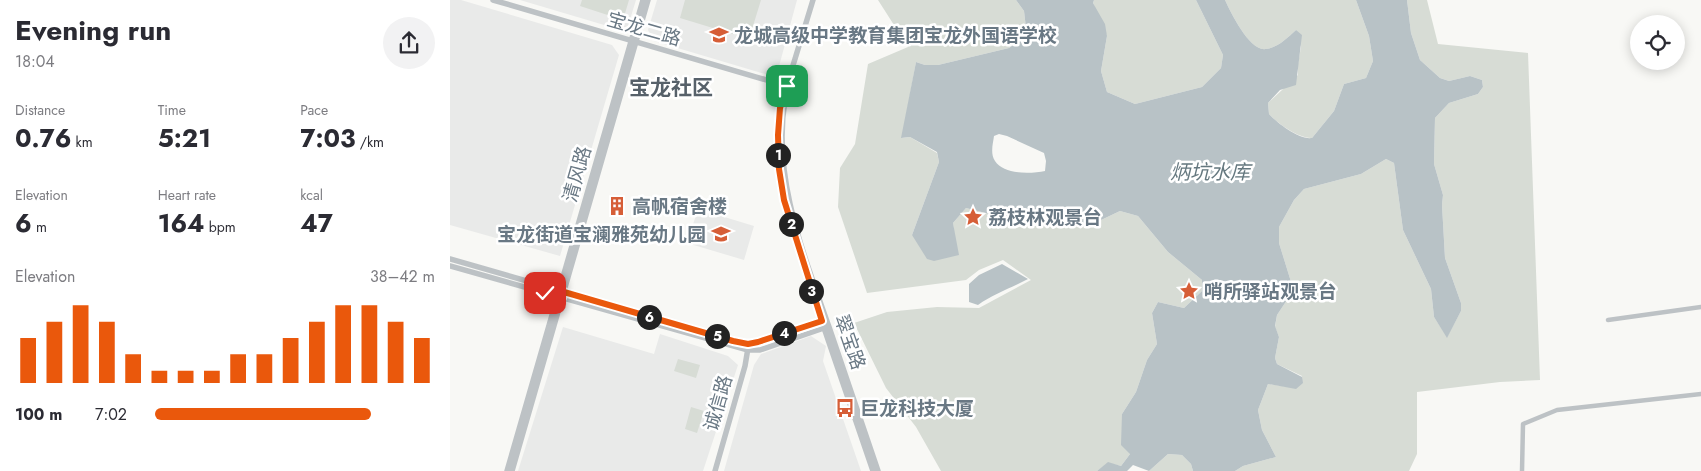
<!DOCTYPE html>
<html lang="en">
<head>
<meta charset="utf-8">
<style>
	body { margin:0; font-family:Jost,"Noto Sans SC",sans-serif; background:#f2f2f3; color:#2b2b33; height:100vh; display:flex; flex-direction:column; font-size:19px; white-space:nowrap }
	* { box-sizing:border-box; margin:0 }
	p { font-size:16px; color:#7c7c81 }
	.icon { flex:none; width:28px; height:28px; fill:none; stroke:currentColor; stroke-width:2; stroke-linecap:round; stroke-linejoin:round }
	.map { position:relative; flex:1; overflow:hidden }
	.details { display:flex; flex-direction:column; background:#fff; width:450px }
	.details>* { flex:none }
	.controls { position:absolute; left:1180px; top:15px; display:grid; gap:10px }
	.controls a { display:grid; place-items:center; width:55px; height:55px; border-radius:50%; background:#fff; box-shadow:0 2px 12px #0003; font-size:25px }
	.pin { position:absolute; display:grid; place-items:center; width:42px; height:42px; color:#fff; margin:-21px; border-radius:10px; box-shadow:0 2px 8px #0006 }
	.km { position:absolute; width:25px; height:25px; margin:-12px; border-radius:50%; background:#222; color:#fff; font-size:14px; line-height:25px; text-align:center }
	.round { display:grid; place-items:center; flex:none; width:52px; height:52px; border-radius:26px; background:#f2f2f3 }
	.head { display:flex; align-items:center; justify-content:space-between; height:85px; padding:0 15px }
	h1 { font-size:28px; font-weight:700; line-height:38px }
	.figures { display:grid; grid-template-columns:repeat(3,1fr); gap:8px; height:85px; padding:5px 15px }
	.figures div { display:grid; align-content:center }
	.figures b { font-size:25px; font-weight:700 }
	.figures small { font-size:14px; font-weight:400 }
	.figures p { font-size:14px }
	.chart { height:140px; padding:10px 15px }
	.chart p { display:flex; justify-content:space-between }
	.chart svg { width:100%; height:90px; margin-top:5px; stroke:#ea580c; stroke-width:6 }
	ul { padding:0 15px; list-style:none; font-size:16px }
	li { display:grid; grid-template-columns:80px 60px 1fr; align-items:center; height:38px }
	li i { height:12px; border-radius:6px; background:#ea580c }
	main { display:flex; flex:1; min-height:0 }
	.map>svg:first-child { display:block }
</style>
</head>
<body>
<main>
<section class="details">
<div class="head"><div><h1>Evening run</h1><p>18:04</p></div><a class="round"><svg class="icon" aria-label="share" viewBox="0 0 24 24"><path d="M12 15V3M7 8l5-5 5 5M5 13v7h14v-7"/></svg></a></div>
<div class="figures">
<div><p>Distance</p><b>0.76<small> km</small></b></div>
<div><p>Time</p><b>5:21</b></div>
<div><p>Pace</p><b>7:03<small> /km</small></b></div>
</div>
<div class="figures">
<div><p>Elevation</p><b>6<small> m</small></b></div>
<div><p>Heart rate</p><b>164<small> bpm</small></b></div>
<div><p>kcal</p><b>47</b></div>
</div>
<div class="chart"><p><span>Elevation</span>38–42 m</p>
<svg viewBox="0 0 160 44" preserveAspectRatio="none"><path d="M5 44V22M15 44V14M25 44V6M35 44V14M45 44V30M55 44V38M65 44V38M75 44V38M85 44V30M95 44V30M105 44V22M115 44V14M125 44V6M135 44V6M145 44V14M155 44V22"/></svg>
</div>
<ul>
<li><b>100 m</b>7:02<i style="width:77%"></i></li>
</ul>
</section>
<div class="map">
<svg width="1251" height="471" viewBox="0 0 1251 471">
	<rect width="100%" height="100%" fill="#f8f8f5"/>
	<path fill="#e9eae9" d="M0,0H11L162,45L169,55L110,256L0,225Z
		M70,0H186L178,26L171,30Z
		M207,0H347L328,70L322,76L204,41L198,30Z
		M248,209L304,226L294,260L237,243Z
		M113,327L204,354L210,334L278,356L288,365L253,471H68Z
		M361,336L376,346L373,361L411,471H274L304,365L311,354Z"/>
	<path fill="#d7dcd5" d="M132,0H179L173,20L130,6Z
		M235,0H311L299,39L230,18Z
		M428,0H566L574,11L576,28L573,38L559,48L488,65H475L466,62L452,138L460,137L487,153L489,162L462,235L506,248L503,223L516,208L555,218L633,224L649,221L670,211L688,216L718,252L752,280V291L734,308L708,302L702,313L707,344L697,360L686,392L672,414L680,454L671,466L658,463L647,471H491L466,427L436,388L404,323L437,312L487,307L529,308L581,280L553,260L529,270L516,280L417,293L388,207L390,168L405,144L418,64L458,47Z
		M644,0H746L773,55L771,68L752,87L685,104L657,92L651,71L657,36L643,3Z
		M775,0H906L919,36L923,61L916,78L894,84L884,111L862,138C849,139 827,123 819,114L818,103L848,75V64L851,47L846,30C837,38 829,47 816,49C800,52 781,13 775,0Z
		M957,0H977L988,44L1078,53L1090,380L1050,382L967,392V454L959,471H785L793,466L826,457L812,430L808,410L818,384L846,388L852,376L827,364L825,358L829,337L825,327L827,315L841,294L842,285L829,243V227L844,200L854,189L911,174L936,159L944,163L953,230L981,289L984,317L997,337L1011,311V303L995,258L992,205L993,195L984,164L985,118L999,103L1028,94L1033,87L1032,80L1020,76L999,81L990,78L970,60L961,33Z
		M228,359L250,365L246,378L224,371Z
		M241,407L254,411L247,433L235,429Z
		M718,454L732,455L741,464L743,471H699Z"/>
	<path fill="#b8c2c6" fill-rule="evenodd" d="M566,0H644L643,3L655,24L657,36L651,71L657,92L685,104L752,87L771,68L773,55L746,0H775C781,13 800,52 816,49C829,47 837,38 846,30L852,35L846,85L830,90L818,103L819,114C827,123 849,140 862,138L884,111L894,84L916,78L923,61L919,36L906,0H957L961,33L970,60L990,78L999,81L1020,76L1032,80L1033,87L1028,94L999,103L985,118L984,164L993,195L992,205L995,258L1011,303V311L997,338L984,317L981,289L953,230L944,163L936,159L911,174L854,189L844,200L829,227V243L842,285L841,294L827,315L825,326L829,337L825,358L827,364L852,377L853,383L846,389L818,384L808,410L812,430L826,457L793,466L785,471H743L741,464L732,455L718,454L699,471L683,465L677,471H647L658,462L671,466L680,454L671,445L672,414L686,392L697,360L707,344L702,313L708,302L734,308L752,291V280L718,252L688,216L670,211L649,221L633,224L555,218L516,208L503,223L509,255L484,261L477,259L462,235L489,162L487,152L460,137L451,138L466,62L475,65H488L559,48L573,38L576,28L574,11ZM549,134L557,136L594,153L596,161L595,171C581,174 554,175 545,161C540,153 543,144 544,136Z
		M552,264L578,279C561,288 543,294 528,305L519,302V284L529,275Z"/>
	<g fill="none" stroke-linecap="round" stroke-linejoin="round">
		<path stroke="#bdc2c5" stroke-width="4.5" d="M1158,320L1251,307
			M1072,471L1073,424L1107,410L1251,394"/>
		<path stroke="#bdc2c5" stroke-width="5.5" d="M43,0L337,86
			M363,0L330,108L328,135L329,169L334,200L358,281L423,471
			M335,100C322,177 354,255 379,327C395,375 412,423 428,471
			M0,259L289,342L299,344L308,343L371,321L377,323L374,328L310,350H298L0,266
			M57,471L193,0
			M62,471L198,0
			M265,471L295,366L298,348"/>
	</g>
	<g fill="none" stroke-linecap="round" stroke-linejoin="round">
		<g stroke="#fff" stroke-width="10">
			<path id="route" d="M95,293L112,298L114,292L283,341L298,344L308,342L372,321L334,200L329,169L328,135L330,108L337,86"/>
		</g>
		<use href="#route" stroke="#ea580c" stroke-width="6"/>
	</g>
	<defs>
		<g id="school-bare" transform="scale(1.5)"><path d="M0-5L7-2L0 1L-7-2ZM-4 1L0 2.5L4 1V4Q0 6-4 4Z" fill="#d65e37" stroke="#fff" stroke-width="2.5" paint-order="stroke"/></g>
		<g id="building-bare" transform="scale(1.5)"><path d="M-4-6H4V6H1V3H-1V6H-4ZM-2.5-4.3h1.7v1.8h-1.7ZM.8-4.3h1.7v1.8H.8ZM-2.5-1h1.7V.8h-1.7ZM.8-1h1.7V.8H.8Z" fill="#d65e37" stroke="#fff" stroke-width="2.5" paint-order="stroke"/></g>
		<g id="sight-bare" transform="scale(1.5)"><path d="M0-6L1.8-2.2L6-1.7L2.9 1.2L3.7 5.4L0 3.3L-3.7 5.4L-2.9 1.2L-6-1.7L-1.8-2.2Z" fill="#d65e37" stroke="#fff" stroke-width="2.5" paint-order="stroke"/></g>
		<g id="bus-bare" transform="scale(1.5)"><path d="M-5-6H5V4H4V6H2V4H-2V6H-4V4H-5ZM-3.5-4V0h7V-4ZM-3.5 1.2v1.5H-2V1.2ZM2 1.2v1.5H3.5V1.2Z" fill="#d65e37" stroke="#fff" stroke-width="2.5" paint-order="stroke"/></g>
	</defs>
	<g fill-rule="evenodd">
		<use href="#school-bare" x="269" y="35"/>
		<use href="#building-bare" x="167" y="206"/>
		<use href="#sight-bare" x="523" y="217"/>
		<use href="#school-bare" x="271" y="234"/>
		<use href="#sight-bare" x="739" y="291"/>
		<use href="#bus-bare" x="395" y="408"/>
	</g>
	<g text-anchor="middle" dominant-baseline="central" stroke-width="5" stroke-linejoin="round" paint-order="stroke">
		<g font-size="19" fill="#697884" stroke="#fff">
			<text transform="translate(194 29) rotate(16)">宝龙二路</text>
			<text transform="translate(127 174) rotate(-74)">清风路</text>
			<text transform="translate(400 342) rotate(71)">翠宝路</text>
			<text transform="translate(268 403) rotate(-74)">诚信路</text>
		</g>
		<g font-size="19" font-weight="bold" fill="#697884" stroke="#fff" text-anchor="start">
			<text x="284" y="35">龙城高级中学教育集团宝龙外国语学校</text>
			<text x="182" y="206">高帆宿舍楼</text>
			<text x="538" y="217">荔枝林观景台</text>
			<text x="256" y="234" text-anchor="end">宝龙街道宝澜雅苑幼儿园</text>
			<text x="754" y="291">哨所驿站观景台</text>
			<text x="410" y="408">巨龙科技大厦</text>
		</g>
		<g font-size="20" font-style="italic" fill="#65787f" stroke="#fff">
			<text x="760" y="172">炳坑水库</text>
		</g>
		<g font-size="21" font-weight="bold" fill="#57616a" stroke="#fff">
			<text x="221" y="88">宝龙社区</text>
		</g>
	</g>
</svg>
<div class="controls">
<a><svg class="icon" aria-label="locate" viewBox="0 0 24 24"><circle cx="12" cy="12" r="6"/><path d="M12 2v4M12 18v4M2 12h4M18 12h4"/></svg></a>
</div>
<div class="pin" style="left:337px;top:86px;background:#1e9e55"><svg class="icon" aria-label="arrive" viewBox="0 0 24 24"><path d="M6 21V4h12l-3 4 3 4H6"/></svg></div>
<div class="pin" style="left:95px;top:293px;background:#d93025"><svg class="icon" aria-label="check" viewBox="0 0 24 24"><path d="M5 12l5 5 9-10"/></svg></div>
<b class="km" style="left:328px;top:155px">1</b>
<b class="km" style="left:341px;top:224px">2</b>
<b class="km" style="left:361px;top:291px">3</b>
<b class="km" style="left:334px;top:333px">4</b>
<b class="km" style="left:267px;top:336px">5</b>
<b class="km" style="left:199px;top:317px">6</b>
</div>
</main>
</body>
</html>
